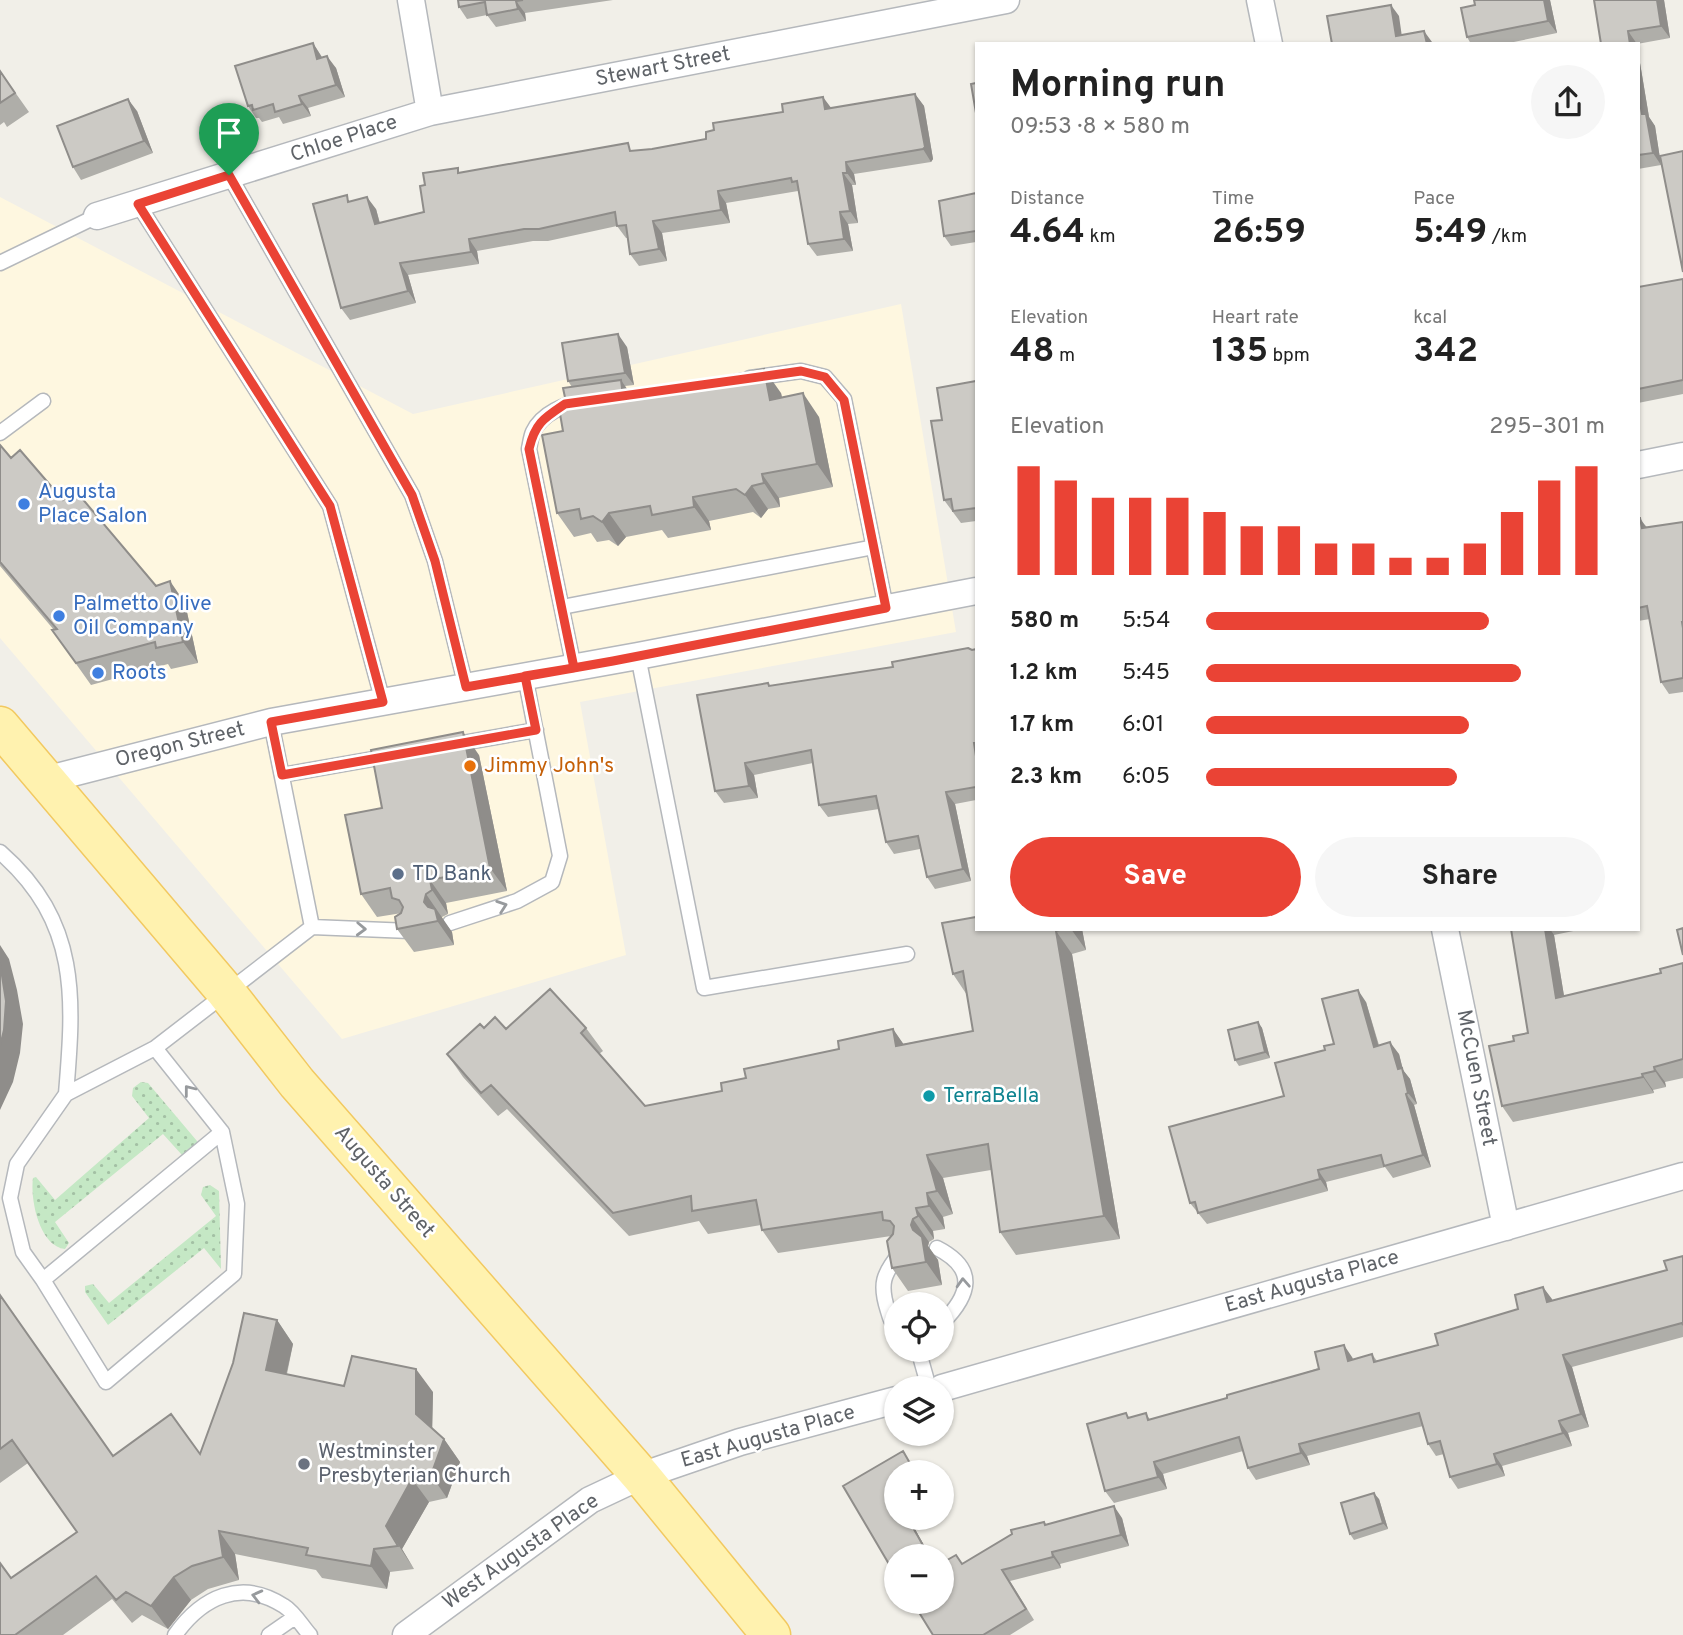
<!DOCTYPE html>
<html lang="en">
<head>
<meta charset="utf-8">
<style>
	body { margin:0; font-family:Overpass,sans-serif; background:#f6f6f6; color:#222; height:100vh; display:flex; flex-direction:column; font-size:26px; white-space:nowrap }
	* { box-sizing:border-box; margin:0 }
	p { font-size:23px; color:#767676 }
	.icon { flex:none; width:38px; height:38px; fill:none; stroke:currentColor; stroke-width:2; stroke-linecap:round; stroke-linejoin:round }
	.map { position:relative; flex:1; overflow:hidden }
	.drawer { position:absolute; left:975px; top:42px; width:665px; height:889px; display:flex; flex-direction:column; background:#fff; border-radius:0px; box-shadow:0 2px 5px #0004 }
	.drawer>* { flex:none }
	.fabs { position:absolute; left:884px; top:1292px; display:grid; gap:14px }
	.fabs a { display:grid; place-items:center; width:70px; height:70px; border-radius:50%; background:#fff; box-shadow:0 2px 5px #0004; font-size:35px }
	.pin { position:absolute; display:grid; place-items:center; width:60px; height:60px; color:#fff; margin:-72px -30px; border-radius:50% 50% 50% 0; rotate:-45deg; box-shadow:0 0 7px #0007 }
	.pin .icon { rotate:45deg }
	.round { display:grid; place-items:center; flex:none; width:74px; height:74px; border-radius:37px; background:#f6f6f6 }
	.summary { display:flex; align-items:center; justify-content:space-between; height:119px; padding:0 35px }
	h1 { font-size:38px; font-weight:700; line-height:52px }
	.figures { display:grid; grid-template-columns:repeat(3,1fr); gap:10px; height:119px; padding:7px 35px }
	.figures div { display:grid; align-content:center }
	.figures b { font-size:35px; font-weight:700 }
	.figures small { font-size:19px; font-weight:400 }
	.figures p { font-size:19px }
	.chart { height:196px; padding:14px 35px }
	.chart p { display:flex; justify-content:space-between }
	.chart svg { width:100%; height:126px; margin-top:7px; stroke:#ea4335; stroke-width:6 }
	.button { display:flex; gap:14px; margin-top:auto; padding:14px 35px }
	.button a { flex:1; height:80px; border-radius:42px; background:#ea4335; color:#fff; font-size:28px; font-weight:700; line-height:80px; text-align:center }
	.button a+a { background:#f6f6f6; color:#222 }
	ul { padding:0 35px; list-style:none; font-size:23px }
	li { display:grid; grid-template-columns:112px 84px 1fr; align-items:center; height:52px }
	li i { height:18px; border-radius:9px; background:#ea4335 }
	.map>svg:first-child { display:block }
</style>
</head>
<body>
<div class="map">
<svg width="1683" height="1635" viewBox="0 0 1683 1635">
	<defs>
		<pattern id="grass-dots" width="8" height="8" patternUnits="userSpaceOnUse" patternTransform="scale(1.75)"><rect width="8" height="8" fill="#c5e8c5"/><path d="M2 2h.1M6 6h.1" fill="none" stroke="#a3c0a4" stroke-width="1.8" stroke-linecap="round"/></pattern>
	</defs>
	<rect width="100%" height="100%" fill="#f1efe8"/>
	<path fill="#fef7e0" d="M0,197L413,414L901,304L956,632L580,702L626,955L342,1039L0,638Z"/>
	<path fill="url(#grass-dots)" d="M141,1082L148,1083L197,1141V1145L187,1154L182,1155L163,1134L55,1222L69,1243L65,1249C39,1246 30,1199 33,1178L36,1177L55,1200L149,1118L132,1096L133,1088Z
		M210,1185L219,1191L221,1269L204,1248L108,1325L85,1292V1286L93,1284L109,1303L216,1216L201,1195L203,1187Z"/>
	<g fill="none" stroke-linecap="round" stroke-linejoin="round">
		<g stroke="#b5b8bc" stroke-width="17">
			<path id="lane" d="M229,175L412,495L435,561L466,687
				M138,204L330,506L383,702
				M0,263L97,216
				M750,378L801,371L825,377L844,399L886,608
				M0,433L43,401
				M562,607L874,547
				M638,656L704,988L907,954
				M574,668L529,449C530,444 531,436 533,432C542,413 565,404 584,401
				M271,722L312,927
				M451,745L536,730
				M282,775L390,756
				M0,852C80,922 74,998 66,1094
				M450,923L517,901L552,882L560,856L525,676
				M155,1048L222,1132L237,1204L234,1274L106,1382L43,1280L23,1252L10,1198L17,1164L66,1094L155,1048L312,927L410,931
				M937,1248C978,1269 970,1295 942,1323
				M43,1280L222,1132
				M896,1327C891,1322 890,1318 888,1311C879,1284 883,1274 901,1252
				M918,1349L929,1388
				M175,1635C202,1597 241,1578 284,1606C294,1612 302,1626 310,1635
				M269,1635L295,1617"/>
		</g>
		<g stroke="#b5b8bc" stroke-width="29">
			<path id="street" d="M411,0L430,112
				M1260,0L1269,44
				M97,216L430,112L1006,0
				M1638,465L1683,456
				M45,780L271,722L638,656L976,591
				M1445,929L1506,1227
				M942,1388L1683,1176
				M406,1635L590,1500L641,1476L740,1442L896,1400"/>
		</g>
		<g stroke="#f2c960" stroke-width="41">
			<path id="primary" d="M0,726L226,992L297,1083L641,1476L771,1635"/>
		</g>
		<use href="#lane" stroke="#fff" stroke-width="14"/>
		<use href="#street" stroke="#fff" stroke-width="26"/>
		<use href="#primary" stroke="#fff2af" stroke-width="38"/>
	</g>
	<path fill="#afaea9" d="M458,0H613L525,13L526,21L496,27L487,15L467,19L459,7Z
		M1550,0L1557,33L1504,44H1471L1467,37L1475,5Z
		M1594,0H1664L1670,38L1637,44Z
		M313,43L322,57L336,68L345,97L308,108L311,116L283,124L279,117L262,122L259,118H256L248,106Z
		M1638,51L1649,117L1655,126L1661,165L1638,169Z
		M0,71L29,112L7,127L4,122L0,125Z
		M915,94L924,106L933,159L931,162L854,174L856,185H852L858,223L848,224L853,251L817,256L808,244L800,193L798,191L726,203L730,223L662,233L667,261L639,266L630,254L628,238H626L617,226L548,241H533L477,251L479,264L408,275L416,303L350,320L341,308L376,209L380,223L424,212L425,185L461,173L652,149L706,139L831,108Z
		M137,111L153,153L81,180L73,167Z
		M976,193V242L951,246L944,236Z
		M1683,279V394L1638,403V287Z
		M627,347L634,385L625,386L631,395L781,393L782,397L819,417L833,487L779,498L780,507L768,509L761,518L753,512L709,521L711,530L668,538L662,530L626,537L618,546L609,540L597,542L591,533L574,537L557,513L563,431L567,407L572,387L568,381Z
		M976,381V521L961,523L944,500L942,420Z
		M0,445L11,458L63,500L156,586L185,603L198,663L171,669L168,664L91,685L52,630H54L0,566Z
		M1638,518L1647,527L1683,522V692L1669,694L1661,682L1650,619L1638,621Z
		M976,649V800L955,804L971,881L935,889L927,877L920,849L894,854L886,842L879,809L828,817L819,805L813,763L754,775L758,798L724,803L715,791L770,686L893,667Z
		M479,755L507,891L446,903L448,914L442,917V919L452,932L454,945L414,952L397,929L402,913L377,917L361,894L382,808Z
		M976,929H1082L1086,950L1072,954L1120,1239L1016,1255L1000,1232L991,1170L943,1178L953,1214L943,1217L945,1229L933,1231L934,1239L929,1242L928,1246L938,1260L942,1285L908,1291L892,1268L891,1236L778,1253L762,1230L761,1225L708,1234L699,1221L629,1236L507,1109L498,1116L463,1077L447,1054L484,1028H586L603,1051L599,1054L645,1106L722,1091L746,1078L839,1049L893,1029L903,1044L973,1031L967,995L953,974Z
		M1511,929H1583L1554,935L1564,996L1661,973L1683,963V1078L1665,1082L1666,1087L1653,1090L1654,1093L1513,1122L1502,1106L1514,1041L1528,1033Z
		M1366,1002L1379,1045L1399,1054L1403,1070L1410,1079L1417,1104L1414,1105L1431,1167L1393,1178L1385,1167L1326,1182L1328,1191L1207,1224L1190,1203L1284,1096L1334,1044Z
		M1258,1022L1262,1028L1270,1058L1239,1066L1235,1060Z
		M1683,1256V1337L1572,1367L1589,1427L1568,1433L1572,1446L1502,1466L1505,1476L1458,1489L1450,1477L1444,1454L1436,1456L1428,1444L1423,1426L1307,1456L1310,1465L1256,1480L1248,1468L1243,1451L1163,1474L1167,1489L1114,1503L1105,1491L1129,1418L1146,1413L1150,1420L1227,1398L1352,1357L1353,1359L1372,1354L1377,1361L1438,1345L1518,1309L1543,1287L1552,1301L1667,1270Z
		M0,1295L113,1456L200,1454L277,1320L293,1344L287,1374L344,1386L433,1392L432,1429L444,1439L460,1462L447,1498L429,1502L402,1549L414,1569L390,1572L387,1589L322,1578L316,1570L235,1554L239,1580L208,1589L191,1600L168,1629L142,1615L132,1623L112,1599L63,1635H0L11,1578L77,1532L28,1463L0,1483Z
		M903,1451L916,1472H896V1517H919L920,1520L912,1524L930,1556H896V1576L843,1486Z
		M1379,1499L1388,1529L1354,1540L1350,1534Z
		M1122,1518L1129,1546L1060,1564L1061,1568L1010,1581L1034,1620L1010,1635H933L962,1564L1044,1522L1046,1525Z"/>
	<path fill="#8f8d8a" d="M1544,0H1550L1557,33L1548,21Z
		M1657,0H1664L1670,38L1661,26Z
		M516,1L525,13L526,21L518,9Z
		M1391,5L1399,16L1403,44L1396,36Z
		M1424,31L1432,42L1433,44H1427Z
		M1628,31L1637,44H1630Z
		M313,43L321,56L325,71L317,59Z
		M1638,51L1649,117L1655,126L1661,165L1653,153L1642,114L1638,91Z
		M327,56L336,68L345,97L336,85Z
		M915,94L924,106L933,159L931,162L923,149Z
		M299,96L308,108L311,116L302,104Z
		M823,97L832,109H825Z
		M128,99L137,111L153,153L144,141Z
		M846,162L854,174L856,185L847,173Z
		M843,173L852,185L858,223L850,211Z
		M718,191L726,203L730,223L721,210Z
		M367,197L376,209L383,236L375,224Z
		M840,212L848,224L853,251L844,239Z
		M653,221L662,233L667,261L659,249Z
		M469,239L477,251L479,264L471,252Z
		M400,263L408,275L416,303L408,291Z
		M618,334L627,347L634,385L625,373Z
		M764,369L781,393L787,423L770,400Z
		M621,380L637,404L623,396Z
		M803,393L819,417L833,487L817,464Z
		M762,474L779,498L780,507L764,483Z
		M752,486L768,509L761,518L745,495Z
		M693,497L709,521L711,530L694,507Z
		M609,513L626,537L618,546L602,522Z
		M1640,518L1648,530L1642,528Z
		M170,581L185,603L198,663L183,642Z
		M463,732L479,755L507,891L490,868Z
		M745,763L754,775L758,798L749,786Z
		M946,792L955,804L971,881L963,869Z
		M430,880L446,903L448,914L432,890Z
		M426,894L452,932L454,945L424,902Z
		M1071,929H1082L1086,950Z
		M1545,929H1550L1554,935L1567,1014L1556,998Z
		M1056,931L1072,954L1120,1239L1104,1216Z
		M0,945L9,959L17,990L23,1024L20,1053L13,1082L0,1110Z
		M1358,990L1366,1002L1382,1058L1374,1047Z
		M1258,1022L1262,1028L1270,1058L1265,1052Z
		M893,1029L909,1052L896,1046Z
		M1390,1042L1399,1054L1403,1070L1410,1079L1417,1104L1408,1093L1398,1069Z
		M1654,1067L1665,1082L1666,1087L1655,1071Z
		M1642,1074L1653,1090L1654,1093L1643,1077Z
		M1406,1094L1414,1105L1431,1167L1423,1155Z
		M927,1155L943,1178L953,1214L937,1191Z
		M1318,1170L1326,1182L1328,1191L1320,1179Z
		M927,1193L943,1217L945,1229L929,1206Z
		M916,1208L933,1231L934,1239L918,1216Z
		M913,1219L929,1242L928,1246L938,1260L942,1285L926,1262L911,1225Z
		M1543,1287L1552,1299L1556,1314L1547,1302Z
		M277,1320L293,1344L282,1393L266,1370Z
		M1344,1345L1352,1357L1357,1373L1348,1361Z
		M1563,1355L1572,1367L1589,1427L1581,1414Z
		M416,1369L433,1392L432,1438L416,1414Z
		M1559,1421L1568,1433L1572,1446L1563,1433Z
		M444,1439L460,1462L447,1498L431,1475Z
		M1299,1444L1307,1456L1310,1465L1301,1453Z
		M1494,1454L1502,1466L1505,1476L1497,1464Z
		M1154,1462L1163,1474L1167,1489L1158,1477Z
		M412,1479L429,1502L402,1549L414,1569L386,1526Z
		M1374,1493L1379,1499L1388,1529L1383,1523Z
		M1114,1506L1122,1518L1129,1546L1121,1535Z
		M907,1517L912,1524L930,1556H929Z
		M219,1531L235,1554L239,1580L223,1557Z
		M374,1549L390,1572L387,1589L371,1566Z
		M1052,1552L1060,1564L1061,1568L1053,1557Z
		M174,1577L191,1600L168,1629L151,1606Z"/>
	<path fill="#cccac5" stroke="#8f8d8a" stroke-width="2" d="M458,0H523L516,1L518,9L487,15L485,2L459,7Z
		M1474,0H1544L1548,21L1467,37L1461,8L1475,5Z
		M1594,0H1657L1661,26L1628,31L1630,44H1601Z
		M1391,5L1396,36L1424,31L1427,44H1332L1327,16Z
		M313,43L317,59L327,56L336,85L299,96L302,104L275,112L273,104L253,110L252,105L248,106L235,66Z
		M0,71L15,93L0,103Z
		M976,83V113L971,84Z
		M1638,91L1642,114H1646L1653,153L1638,155Z
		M915,94L925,147L923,149L846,162L847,173H843L850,211L840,212L844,239L808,244L797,181L792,182L791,178L718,191L721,210L653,221L659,249L630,254L626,225L617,226L615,212L539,229H524L469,239L471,252L400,263L408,291L341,308L313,204L347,195L348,202L367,197L375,224L424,212L420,186L425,185L423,173L458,168V173L628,143L630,151L652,149L706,139V132L714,130L713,123L783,112L782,104L823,97L825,109Z
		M128,99L144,141L73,167L57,126Z
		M1683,151V272L1660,156Z
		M976,193V231L944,236L939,201Z
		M1683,279V380L1638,389V287Z
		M618,334L625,373L568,381L562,343Z
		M764,369L770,400L803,393L817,464L762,474L764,483L752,486L745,495L736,489L693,497L694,507L652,515L650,506L609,513L602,522L593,516L581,519L579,509L557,513L542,435L563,431L559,408L567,407L563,388L621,380L623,396Z
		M976,381V508L953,511L951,499L944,500L931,421L942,420L937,388Z
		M0,445L11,458L20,450L63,500L75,490L156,586L170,581L183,642L156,648L155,642L76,663L52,630L57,629L0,562Z
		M1638,518H1640L1642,528L1683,522V622H1682L1683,628V678L1661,682L1647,606L1638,608Z
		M968,648L972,650L976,649V743H974L976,756V787L946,792L963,869L927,877L918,836L886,842L876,796L819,805L811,750L745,763L749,786L715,791L697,695L768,683L769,686L893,667L892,662Z
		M463,732L490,868L430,880L432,890L426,894L424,902L428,907L435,909L438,921L397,929L395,917L401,913L403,907L399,900L392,898L390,888L361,894L345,815L382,808L371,750Z
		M976,917V929H1063L1056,931L1104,1216L1000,1232L988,1144L927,1155L937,1191L927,1193L929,1206L916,1208L918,1216L913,1219L911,1225L913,1230L922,1237L926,1262L892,1268L887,1241L893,1234L894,1226L890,1221L883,1220L882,1212L762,1230L756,1200L692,1211L691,1196L613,1213L491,1085L481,1093L447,1054L480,1024L484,1028L495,1017L506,1029L550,989L586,1028L581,1033L645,1106L722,1091L721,1083L746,1078L744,1069L839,1049L838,1041L893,1029L896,1046L973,1031L963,971L953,974L942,923Z
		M1683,928V955L1677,930Z
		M1511,929H1545L1556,998L1661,973L1660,969L1683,963V1059L1654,1067L1655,1071L1642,1074L1643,1077L1502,1106L1489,1046L1514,1041L1513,1036L1528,1033Z
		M0,963L6,1001L4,1030L0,1046Z
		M1358,990L1374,1047L1390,1042L1398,1069L1402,1068L1408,1093L1406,1094L1423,1155L1384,1166L1381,1155L1318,1170L1320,1179L1198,1213L1195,1202L1190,1203L1169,1127L1284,1096L1275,1063L1325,1050L1324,1046L1334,1044L1322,999Z
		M1258,1022L1265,1052L1235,1060L1228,1030Z
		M1683,1256V1325L1682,1323L1563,1355L1581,1414L1559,1421L1563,1433L1494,1454L1497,1464L1450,1477L1440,1441L1428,1444L1419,1413L1299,1444L1301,1453L1248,1468L1239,1437L1154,1462L1158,1477L1105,1491L1087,1424L1126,1413L1128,1418L1146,1413L1148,1420L1227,1398V1395L1319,1369L1315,1352L1344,1345L1348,1361L1372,1354L1374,1362L1438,1345L1435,1334L1518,1309L1515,1295L1543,1287L1547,1302L1667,1270L1664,1261Z
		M0,1295L113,1456L171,1414L200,1454L233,1363L244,1313L277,1320L266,1370L344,1386L352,1356L416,1369V1414L444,1439L431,1475L412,1479L386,1526L398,1546L374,1549L371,1566L306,1555L308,1548L219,1531L223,1557L192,1566L174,1577L151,1606L126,1592L116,1600L96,1576L15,1635H0V1563L11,1578L77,1532L12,1440L0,1449Z
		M903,1451L915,1472H896V1517H907L929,1556H896V1576L843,1486Z
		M1374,1493L1383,1523L1350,1534L1341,1503Z
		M1114,1506L1121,1535L1052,1552L1053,1557L1002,1570L1026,1609L983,1635H933L912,1601H942V1563L956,1555L962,1564L1012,1534L1011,1530L1044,1522L1045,1525Z"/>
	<defs><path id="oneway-chevron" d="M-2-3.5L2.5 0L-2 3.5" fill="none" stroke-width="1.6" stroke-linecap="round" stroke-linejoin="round" transform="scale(1.75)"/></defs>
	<g stroke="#979a9d">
		<use href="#oneway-chevron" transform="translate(502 906) rotate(-19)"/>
		<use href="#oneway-chevron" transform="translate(361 929) rotate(2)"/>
		<use href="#oneway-chevron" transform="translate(189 1090) rotate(-128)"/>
		<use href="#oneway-chevron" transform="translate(963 1283) rotate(-93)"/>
		<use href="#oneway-chevron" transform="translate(257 1596) rotate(-166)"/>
	</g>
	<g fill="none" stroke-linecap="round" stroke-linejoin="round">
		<g stroke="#fff" stroke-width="14">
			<path id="route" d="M229,175L412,495L435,561L466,687C515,678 564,670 613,661L886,608L844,400L825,377L801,371L565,404C544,418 535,423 529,449L574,668L525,676L536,730L282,775L271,722L383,702L330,506L138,204L229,175"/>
		</g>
		<use href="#route" stroke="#ea4335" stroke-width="9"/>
	</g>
	<g fill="#3f7fe0" stroke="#fff" stroke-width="2.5">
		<circle cx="24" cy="504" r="7"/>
		<circle cx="59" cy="616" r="7"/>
		<circle cx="98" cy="673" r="7"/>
	</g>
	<circle fill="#e8710a" stroke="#fff" stroke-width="2.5" cx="470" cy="766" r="7"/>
	<circle fill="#5c6f8a" stroke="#fff" stroke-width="2.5" cx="398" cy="874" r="7"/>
	<circle fill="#0f9aa8" stroke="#fff" stroke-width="2.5" cx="929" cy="1096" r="7"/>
	<circle fill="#6b7280" stroke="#fff" stroke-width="2.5" cx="304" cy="1464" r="7"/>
	<g text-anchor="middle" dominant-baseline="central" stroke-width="5" stroke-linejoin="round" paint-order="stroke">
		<g font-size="21" fill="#5f6368" stroke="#fff">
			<text transform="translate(663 67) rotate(-11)">Stewart Street</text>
			<text transform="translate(344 139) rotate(-18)">Chloe Place</text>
			<text transform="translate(180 745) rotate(-14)">Oregon Street</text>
			<text transform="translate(1476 1078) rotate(79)">McCuen Street</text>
			<text transform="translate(384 1182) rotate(49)">Augusta Street</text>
			<text transform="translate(1312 1282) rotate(-16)">East Augusta Place</text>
			<text transform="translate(768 1437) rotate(-16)">East Augusta Place</text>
			<text transform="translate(521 1552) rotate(-35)">West Augusta Place</text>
		</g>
		<g font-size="21" fill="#366cbe" stroke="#fff" text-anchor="start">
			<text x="38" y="492">Augusta<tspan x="38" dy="24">Place Salon</tspan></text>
			<text x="73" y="604">Palmetto Olive<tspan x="73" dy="24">Oil Company</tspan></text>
			<text x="112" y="673">Roots</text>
		</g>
		<g font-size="21" fill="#c56008" stroke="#fff" text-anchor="start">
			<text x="484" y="766">Jimmy John's</text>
		</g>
		<g font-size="21" fill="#4e5e75" stroke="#fff" text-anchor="start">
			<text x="412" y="874">TD Bank</text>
		</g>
		<g font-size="21" fill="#0d838f" stroke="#fff" text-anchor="start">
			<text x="943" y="1096">TerraBella</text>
		</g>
		<g font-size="21" fill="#5b616d" stroke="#fff" text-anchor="start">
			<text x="318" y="1452">Westminster<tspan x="318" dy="24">Presbyterian Church</tspan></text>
		</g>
	</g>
</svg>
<div class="fabs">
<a><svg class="icon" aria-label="locate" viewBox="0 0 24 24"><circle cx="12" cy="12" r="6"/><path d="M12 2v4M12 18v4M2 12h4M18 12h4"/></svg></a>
<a><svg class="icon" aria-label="layers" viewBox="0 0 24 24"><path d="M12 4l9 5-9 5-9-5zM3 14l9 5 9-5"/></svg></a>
<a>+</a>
<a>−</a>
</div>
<div class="pin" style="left:229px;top:175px;background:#1e9e55"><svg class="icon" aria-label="arrive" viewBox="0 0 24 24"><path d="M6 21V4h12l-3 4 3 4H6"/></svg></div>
<section class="drawer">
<div class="summary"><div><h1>Morning run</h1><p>09:53 · 8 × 580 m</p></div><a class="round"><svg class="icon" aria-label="share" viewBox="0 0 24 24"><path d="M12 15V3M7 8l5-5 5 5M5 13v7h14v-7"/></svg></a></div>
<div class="figures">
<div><p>Distance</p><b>4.64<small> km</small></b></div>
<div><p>Time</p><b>26:59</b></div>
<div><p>Pace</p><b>5:49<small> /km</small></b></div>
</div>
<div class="figures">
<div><p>Elevation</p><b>48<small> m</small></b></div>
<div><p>Heart rate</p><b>135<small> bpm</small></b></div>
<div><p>kcal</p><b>342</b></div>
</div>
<div class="chart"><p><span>Elevation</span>295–301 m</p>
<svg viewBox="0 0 160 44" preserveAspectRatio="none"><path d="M5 44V6M15 44V11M25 44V17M35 44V17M45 44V17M55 44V22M65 44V27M75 44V27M85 44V33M95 44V33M105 44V38M115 44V38M125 44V33M135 44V22M145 44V11M155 44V6"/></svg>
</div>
<ul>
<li><b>580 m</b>5:54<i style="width:71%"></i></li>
<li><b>1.2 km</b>5:45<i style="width:79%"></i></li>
<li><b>1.7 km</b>6:01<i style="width:66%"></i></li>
<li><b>2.3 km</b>6:05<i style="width:63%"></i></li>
</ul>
<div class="button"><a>Save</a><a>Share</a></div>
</section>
</div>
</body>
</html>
